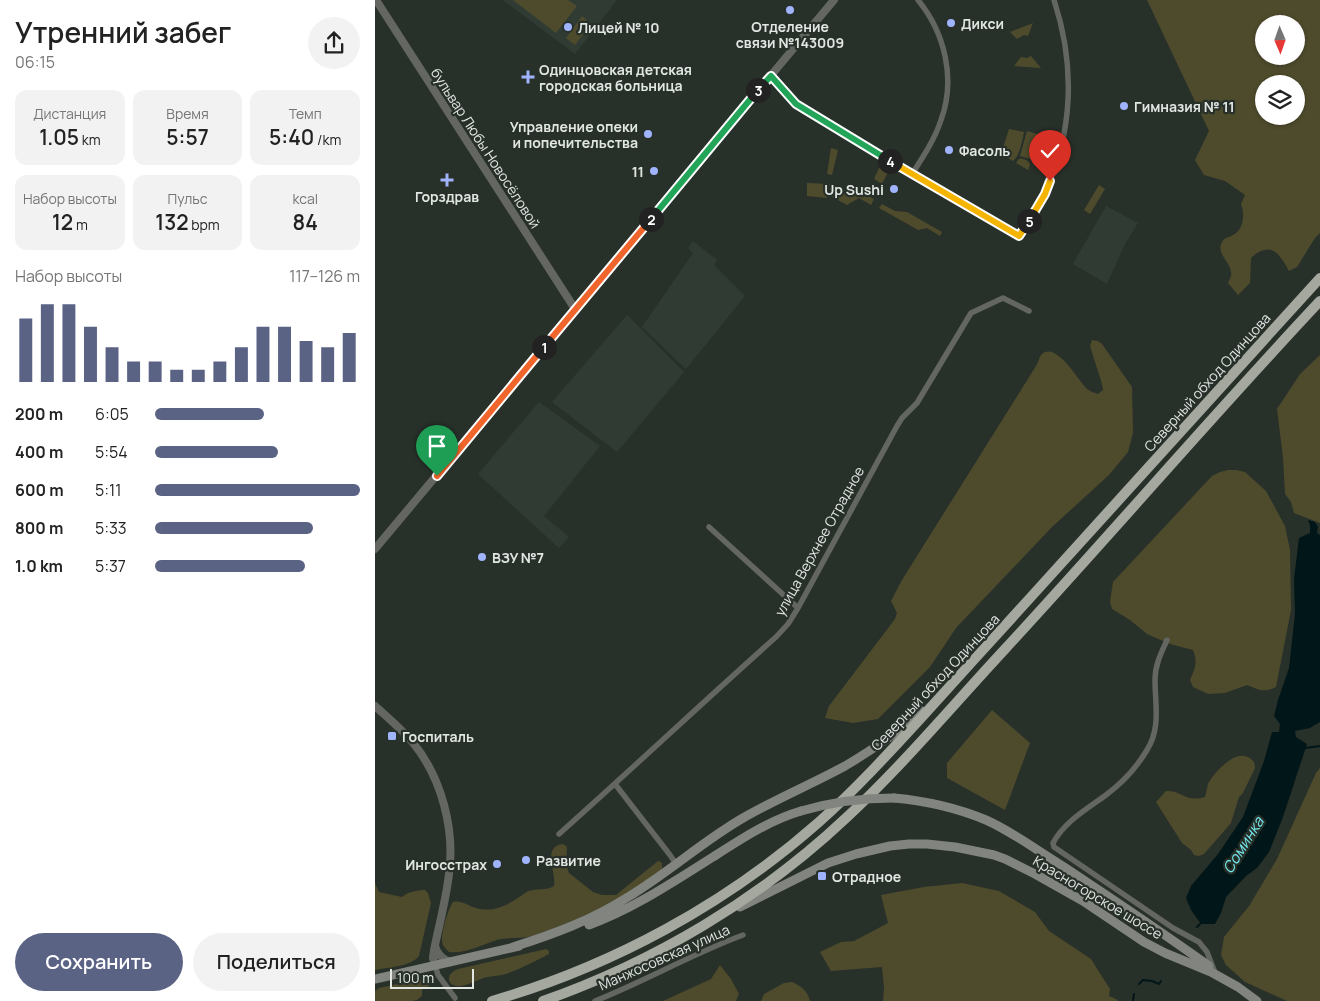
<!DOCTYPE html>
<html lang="ru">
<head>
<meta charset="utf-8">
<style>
	body { margin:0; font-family:Manrope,sans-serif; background:#f2f2f2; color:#222; height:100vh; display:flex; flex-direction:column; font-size:19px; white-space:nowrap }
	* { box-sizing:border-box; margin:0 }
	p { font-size:16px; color:#767676 }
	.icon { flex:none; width:28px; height:28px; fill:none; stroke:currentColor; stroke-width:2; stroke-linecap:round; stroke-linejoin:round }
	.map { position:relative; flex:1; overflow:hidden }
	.drawer { display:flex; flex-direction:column; background:#fff; width:375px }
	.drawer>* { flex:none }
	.needle { width:32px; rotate:178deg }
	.tools { position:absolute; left:880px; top:15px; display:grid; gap:10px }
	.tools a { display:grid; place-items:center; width:50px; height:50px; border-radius:50%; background:#fff; box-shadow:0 1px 4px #0004; font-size:25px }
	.scale { position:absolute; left:15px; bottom:12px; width:84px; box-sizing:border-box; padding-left:5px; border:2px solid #e1e6e3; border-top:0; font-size:14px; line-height:18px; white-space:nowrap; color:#e1e6e3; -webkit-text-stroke:4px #28302a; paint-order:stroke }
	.pin { position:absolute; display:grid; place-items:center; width:42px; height:42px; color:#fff; margin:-51px -21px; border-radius:50% 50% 50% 0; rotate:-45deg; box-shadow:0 0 5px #0007 }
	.pin .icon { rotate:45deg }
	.km { position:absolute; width:25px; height:25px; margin:-12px; border-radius:50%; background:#222; color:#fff; font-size:14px; line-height:25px; text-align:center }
	.round { display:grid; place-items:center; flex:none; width:52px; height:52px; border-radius:26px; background:#f2f2f2 }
	.headline { display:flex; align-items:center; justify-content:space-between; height:85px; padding:0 15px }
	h1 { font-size:28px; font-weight:600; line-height:38px }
	.metrics { display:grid; grid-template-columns:repeat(3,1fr); gap:8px; height:85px; padding:5px 15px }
	.metrics div { display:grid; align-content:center; border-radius:12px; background:#f2f2f2; text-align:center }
	.metrics b { font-size:21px; font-weight:600 }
	.metrics small { font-size:14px; font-weight:400 }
	.metrics p { font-size:14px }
	.chart { height:140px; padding:10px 15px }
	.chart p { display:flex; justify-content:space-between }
	.chart svg { width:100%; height:90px; margin-top:5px; stroke:#5b6385; stroke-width:6 }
	.cta { display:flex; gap:10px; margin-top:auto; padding:10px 15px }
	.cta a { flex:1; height:58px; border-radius:30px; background:#5b6385; color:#fff; font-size:20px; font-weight:600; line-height:58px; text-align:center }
	.cta a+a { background:#f2f2f2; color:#222 }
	ul { padding:0 15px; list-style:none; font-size:16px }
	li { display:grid; grid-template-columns:80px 60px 1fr; align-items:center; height:38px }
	li i { height:12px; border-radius:6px; background:#5b6385 }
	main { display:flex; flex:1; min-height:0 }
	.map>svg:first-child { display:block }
</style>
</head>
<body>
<main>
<section class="drawer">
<div class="headline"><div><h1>Утренний забег</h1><p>06:15</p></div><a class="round"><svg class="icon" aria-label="share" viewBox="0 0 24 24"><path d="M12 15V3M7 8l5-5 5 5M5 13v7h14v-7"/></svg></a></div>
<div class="metrics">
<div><p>Дистанция</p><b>1.05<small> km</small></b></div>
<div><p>Время</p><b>5:57</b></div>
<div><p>Темп</p><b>5:40<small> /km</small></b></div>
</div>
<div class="metrics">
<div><p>Набор высоты</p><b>12<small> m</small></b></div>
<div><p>Пульс</p><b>132<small> bpm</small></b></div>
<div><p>kcal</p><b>84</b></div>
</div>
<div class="chart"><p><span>Набор высоты</span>117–126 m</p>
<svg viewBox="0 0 160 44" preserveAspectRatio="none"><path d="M5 44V13M15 44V6M25 44V6M35 44V17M45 44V27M55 44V34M65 44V34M75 44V38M85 44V38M95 44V34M105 44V27M115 44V17M125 44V17M135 44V24M145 44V27M155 44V20"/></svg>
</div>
<ul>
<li><b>200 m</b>6:05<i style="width:53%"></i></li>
<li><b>400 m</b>5:54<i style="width:60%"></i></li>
<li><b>600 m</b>5:11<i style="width:100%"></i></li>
<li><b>800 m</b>5:33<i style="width:77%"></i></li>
<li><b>1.0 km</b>5:37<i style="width:73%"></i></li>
</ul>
<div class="cta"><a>Сохранить</a><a>Поделиться</a></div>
</section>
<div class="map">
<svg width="945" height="1001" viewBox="0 0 945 1001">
	<rect width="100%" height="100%" fill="#28302a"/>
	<path fill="#303c33" d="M128,0H242L200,54Z
		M731,206L763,223L750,244L732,284L698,264Z
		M318,241L342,260L339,265L370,296L311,369L267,327L318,253L313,248Z
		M252,315L309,372L242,452L177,402Z
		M164,402L225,446L169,516L194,537L184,548L103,474Z"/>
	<path fill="#4e4b2c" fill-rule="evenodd" d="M138,0H193L202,6L181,33Z
		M772,0H945V233L940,238L922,267L914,271C911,266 909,261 905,257C897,245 885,249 876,258L875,283L863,295L853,283C854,281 855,278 856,276C858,263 842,256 846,244C849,237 853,238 858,235C869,229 870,214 866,204L870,195L850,181L829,175L820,160L834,131ZM889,24H921V56H889ZM889,84H921V116H889Z
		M207,16L216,24L200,45L191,38Z
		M658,23L653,36L649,35L642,39L635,32Z
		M656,56L666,68L639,66L646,57L652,58Z
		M634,129L649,132C647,141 645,155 638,161L626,154Z
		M652,131L666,135L659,160L645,156Z
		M456,148L463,150L457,175L452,174Z
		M644,159C648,158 654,160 655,165L653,170L641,163Z
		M504,168L513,172L507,184L499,179Z
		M432,183L455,184L452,198L432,196Z
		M724,185L730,189L715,214L709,210Z
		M460,189L475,196L477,194H489L499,199L496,205L484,198L472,205L457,197Z
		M507,204L520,211L532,212L567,232L565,236L552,228L543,230L504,208Z
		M717,340L723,341L727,344L757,387L758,433L753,452L734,475L677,527L581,628L555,667L503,719L478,723L450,718L454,706L520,619L522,613L516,601L527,580L661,366C663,363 664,358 666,355C680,339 704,381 712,389L717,392L723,394L728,390L727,384L715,346Z
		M945,355V523L919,513L916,502L910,494L908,458L902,409L925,374Z
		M853,470H861L870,472L891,491L910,526L915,550L916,610L901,687C889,693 884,690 872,685L850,693L833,694L818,687L815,680C820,668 823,663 818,650L795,644L772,634L755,620L737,609L735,602L738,582L837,476L845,472Z
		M617,710L655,743L630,810L572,778V763Z
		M864,756H870L875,758L879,762L880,768L868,793L864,797L856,823L829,854L824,856L819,855L816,850L807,843L781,802L791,791C807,790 810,803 830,797C831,793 832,788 833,784C838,774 853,758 864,756Z
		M945,768V1001H912L870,982L851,965L846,955L849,937L874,906L902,859L941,773Z
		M188,844L192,847L191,864L194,873L218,892L227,895H241L283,861L287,863V868L285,872C269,882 253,894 236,903C211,916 183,927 157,936C146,939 134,937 122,940C107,945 90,954 74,952C72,950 70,948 68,945C64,938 73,909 78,902C86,900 93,906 101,908C121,914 137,902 153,891C162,888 171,891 179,886C182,874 166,846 188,844Z
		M0,883L4,892L27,897C33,892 42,890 50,890L53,893L56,903L44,956C35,967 14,967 0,970Z
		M587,883L624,891L660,912L674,931L716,959L735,989L734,996L741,999L743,1001H508L509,988L507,967L456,971L445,952L466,942L479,941L513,923L506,895L549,887Z
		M171,949L174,951V954C160,961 146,969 131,974C124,976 116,976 108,978C101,981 93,985 86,986C72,988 69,974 83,969Z
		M345,965L356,979L364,994L361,1001H288L336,979Z
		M50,978L53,979L55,985L47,990V996L42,1000L37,1001H0V991L4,988Z
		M417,982C426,986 433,991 435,1001H386L389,994L409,983Z"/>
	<path fill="#001618" d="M933,520L940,522L943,527L942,533L945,535V722L935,728L920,731L921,737L932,744L908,817L894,852L882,868L871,876L851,897L846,913L840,924H826L816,910L811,898L816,886L843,854L868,817L889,761L897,732H904L905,724L899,716L903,700L914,668L920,614L919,579L924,538L935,533V525Z"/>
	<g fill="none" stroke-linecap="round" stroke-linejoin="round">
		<path stroke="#001618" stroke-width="2" d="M930,748L945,746
			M822,927L827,922
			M764,984L768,980L777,981L784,984L786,981
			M758,1001L759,994"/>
		<path stroke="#646662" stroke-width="5.5" d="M395,76L413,98L421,104L644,237C652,222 662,209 669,194C699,132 700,64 679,0
			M537,174C548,157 560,139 566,120C581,79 570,33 543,0
			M334,527L423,608
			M792,640C786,653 780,665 780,680C780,704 786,728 772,750C762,767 747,783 731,795C712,809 690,821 678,843L679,847L798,928L824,942L832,952L839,970
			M240,784L295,855L301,864
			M184,834C257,769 328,702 401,637L413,624L423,608L522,426L527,418L542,403L596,313L628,298L654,311
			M60,965L63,975L80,998
			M220,1001C270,981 317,954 368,935"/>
		<path stroke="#646662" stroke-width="8" d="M1,0L200,309
			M0,549L459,0
			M0,706C13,718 28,730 39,744C67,779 80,830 74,874C71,900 64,925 59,950L58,958L60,965
			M60,946C62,954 67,959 75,962"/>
		<path stroke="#82857f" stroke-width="9" d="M519,798C552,801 580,807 611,820C638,832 661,850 686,865C736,898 785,931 834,966
			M365,907L453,863L481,854L515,846L534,844H552L580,847L619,855L630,859L660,874L708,901L769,942L790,953L836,972L863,987L882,1001
			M214,925C258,909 298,882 338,857C366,839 395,820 426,811
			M138,947C179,934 217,920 253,897C293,873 328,841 368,818C401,799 437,784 470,766C497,750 524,732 547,711
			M0,979L144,946"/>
		<path stroke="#a4a89f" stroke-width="10" d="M117,1001C237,966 350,905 444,822C480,790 513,754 546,718C582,678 619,638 655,598C752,491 848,384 945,278
			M168,1001C279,962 385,899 471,818C528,765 578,705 631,648C737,533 838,415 945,301"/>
		<path stroke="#82857f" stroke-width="9" d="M426,811C457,802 487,798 519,798"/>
	</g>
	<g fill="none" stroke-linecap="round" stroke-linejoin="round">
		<g stroke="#fff" stroke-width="10">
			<path id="split-1" d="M62,476L169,347"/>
		</g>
		<g stroke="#fff" stroke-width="10">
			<path id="split-2" d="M169,347L276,219"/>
		</g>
		<g stroke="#fff" stroke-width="10">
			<path id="split-3" d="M276,219L383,90"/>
		</g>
		<g stroke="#fff" stroke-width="10">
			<path id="split-4" d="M383,90L396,76L421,104L515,161"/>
		</g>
		<g stroke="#fff" stroke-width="10">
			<path id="split-5" d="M515,161L644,236L654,221"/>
		</g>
		<g stroke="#fff" stroke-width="10">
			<path id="split-6" d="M654,221L670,194L675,181"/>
		</g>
		<use href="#split-1" stroke="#f0652b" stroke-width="6"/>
		<use href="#split-2" stroke="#f0652b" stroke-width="6"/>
		<use href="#split-3" stroke="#22a559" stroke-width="6"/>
		<use href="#split-4" stroke="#22a559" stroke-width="6"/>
		<use href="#split-5" stroke="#f5b400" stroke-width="6"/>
		<use href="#split-6" stroke="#f5b400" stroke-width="6"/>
	</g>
	<g fill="#a0b3fd" stroke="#28302a" stroke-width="2">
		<circle cx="415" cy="10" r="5"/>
		<circle cx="576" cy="23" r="5"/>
		<circle cx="193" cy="27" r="5"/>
		<path d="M150.5 69.5h5v5h5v5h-5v5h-5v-5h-5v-5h5z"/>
		<circle cx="749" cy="106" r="5"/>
		<circle cx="273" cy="134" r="5"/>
		<circle cx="574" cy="150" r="5"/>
		<circle cx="279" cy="171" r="5"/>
		<path d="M69.5 172.5h5v5h5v5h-5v5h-5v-5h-5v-5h5z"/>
		<circle cx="519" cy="189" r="5"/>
		<circle cx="107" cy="557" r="5"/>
		<rect x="12" y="731" width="10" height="10" rx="2.5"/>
		<circle cx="151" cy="860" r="5"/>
		<circle cx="122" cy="864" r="5"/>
		<rect x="442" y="871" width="10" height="10" rx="2.5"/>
	</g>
	<g text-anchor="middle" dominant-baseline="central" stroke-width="4.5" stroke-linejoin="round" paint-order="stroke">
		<g font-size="14" font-weight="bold" fill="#e1e6e3" stroke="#28302a" text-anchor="start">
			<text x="586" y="23">Дикси</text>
			<text x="415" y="26" text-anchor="middle">Отделение<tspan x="415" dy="16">связи №143009</tspan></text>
			<text x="203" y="27">Лицей № 10</text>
			<text x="164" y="69">Одинцовская детская<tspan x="164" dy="16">городская больница</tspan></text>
			<text x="759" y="106">Гимназия № 11</text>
			<text x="263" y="126" text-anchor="end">Управление опеки<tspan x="263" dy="16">и попечительства</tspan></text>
			<text x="584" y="150">Фасоль</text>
			<text x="269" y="171" text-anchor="end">11</text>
			<text x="509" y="189" text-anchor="end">Up Sushi</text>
			<text x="72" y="196" text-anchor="middle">Горздрав</text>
			<text x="117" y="557">ВЗУ №7</text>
			<text x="27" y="736">Госпиталь</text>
			<text x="161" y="860">Развитие</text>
			<text x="112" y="864" text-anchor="end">Ингосстрах</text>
			<text x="457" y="876">Отрадное</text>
		</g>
		<g font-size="14" fill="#e1e6e3" stroke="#28302a">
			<text transform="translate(111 148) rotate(57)">бульвар Любы Новосёловой</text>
			<text transform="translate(832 382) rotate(-48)">Северный обход Одинцова</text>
			<text transform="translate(444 541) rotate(-61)">улица Верхнее Отрадное</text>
			<text transform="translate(560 682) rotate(-47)">Северный обход Одинцова</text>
			<text transform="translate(723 897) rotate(31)">Красногорское шоссе</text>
			<text transform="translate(289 957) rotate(-24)">Манжосовская улица</text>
		</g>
		<g font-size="15" font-style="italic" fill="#76eef5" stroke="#28302a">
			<text transform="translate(868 845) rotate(-58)">Соминка</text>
		</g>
	</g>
</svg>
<div class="tools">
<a><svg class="needle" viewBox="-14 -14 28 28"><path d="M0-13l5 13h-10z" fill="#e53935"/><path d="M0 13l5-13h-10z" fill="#767676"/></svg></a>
<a><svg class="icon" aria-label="layers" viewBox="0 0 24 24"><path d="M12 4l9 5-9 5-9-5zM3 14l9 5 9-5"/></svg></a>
</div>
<div class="scale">100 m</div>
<div class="pin" style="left:62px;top:476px;background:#1e9e55"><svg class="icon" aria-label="arrive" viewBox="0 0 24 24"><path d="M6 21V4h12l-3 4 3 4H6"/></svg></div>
<div class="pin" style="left:675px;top:181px;background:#d93025"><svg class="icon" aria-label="check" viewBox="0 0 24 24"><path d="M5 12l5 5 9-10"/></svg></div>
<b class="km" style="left:169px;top:347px">1</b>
<b class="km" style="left:276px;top:219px">2</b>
<b class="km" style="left:383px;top:90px">3</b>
<b class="km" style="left:515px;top:161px">4</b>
<b class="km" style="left:654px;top:221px">5</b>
</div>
</main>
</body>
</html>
